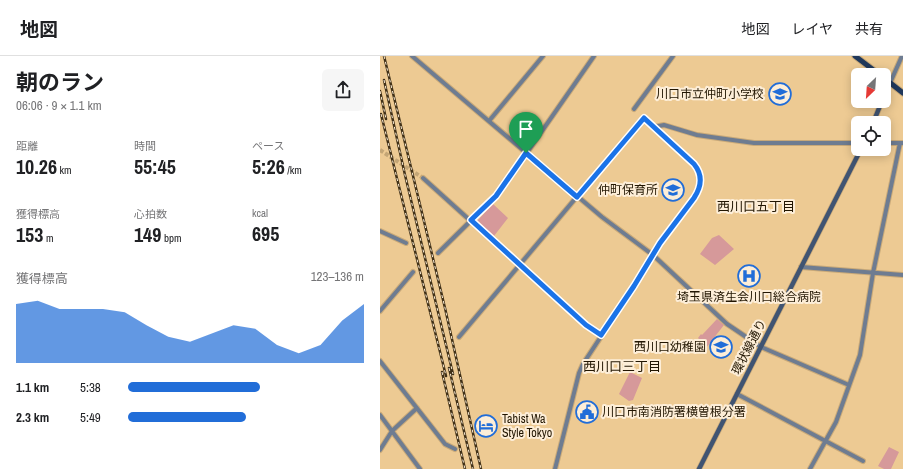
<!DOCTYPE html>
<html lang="ja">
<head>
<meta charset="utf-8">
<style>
	body { margin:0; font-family:"Archivo Narrow","Noto Sans JP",sans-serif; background:#f6f6f6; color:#202124; height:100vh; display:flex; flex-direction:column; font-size:15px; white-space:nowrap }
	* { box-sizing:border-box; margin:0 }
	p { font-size:13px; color:#757577 }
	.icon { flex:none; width:22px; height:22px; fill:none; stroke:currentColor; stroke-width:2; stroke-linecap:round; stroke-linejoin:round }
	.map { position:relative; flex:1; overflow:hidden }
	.sheet { display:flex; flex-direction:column; background:#fff; width:380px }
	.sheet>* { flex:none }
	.needle { width:26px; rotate:205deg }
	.fabs { position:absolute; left:471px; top:12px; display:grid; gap:8px }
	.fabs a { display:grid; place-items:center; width:40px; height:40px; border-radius:6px; background:#fff; box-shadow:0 2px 10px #0003; font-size:20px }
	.pin { position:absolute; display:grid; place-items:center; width:34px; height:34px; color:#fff; margin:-41px -17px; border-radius:50% 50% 50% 0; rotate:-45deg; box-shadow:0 0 4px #0007 }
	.pin .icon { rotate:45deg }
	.round { display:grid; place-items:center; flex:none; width:42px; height:42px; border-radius:6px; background:#f6f6f6 }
	.head { display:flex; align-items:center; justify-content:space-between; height:68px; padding:0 16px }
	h1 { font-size:22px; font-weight:700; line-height:30px }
	.figures { display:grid; grid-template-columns:repeat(3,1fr); gap:6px; height:68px; padding:4px 16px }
	.figures div { display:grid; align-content:center }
	.figures b { font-size:20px; font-weight:700 }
	.figures small { font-size:11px; font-weight:400 }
	.figures p { font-size:11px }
	.chart { height:112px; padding:8px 16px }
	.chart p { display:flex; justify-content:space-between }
	.chart svg { width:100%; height:72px; margin-top:4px; fill:#216dd8; opacity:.7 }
	ul { padding:0 16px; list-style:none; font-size:13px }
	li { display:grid; grid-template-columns:64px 48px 1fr; align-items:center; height:30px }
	li i { height:10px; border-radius:5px; background:#216dd8 }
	header { display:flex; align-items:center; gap:24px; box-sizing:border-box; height:56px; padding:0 20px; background:#fff; border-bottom:1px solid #e0e0e0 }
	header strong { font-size:19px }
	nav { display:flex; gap:22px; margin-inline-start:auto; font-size:14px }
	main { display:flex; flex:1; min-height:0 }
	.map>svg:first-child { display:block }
</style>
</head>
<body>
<header>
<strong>地図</strong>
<nav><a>地図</a><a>レイヤ</a><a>共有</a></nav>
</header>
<main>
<section class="sheet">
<div class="head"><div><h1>朝のラン</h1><p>06:06 · 9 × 1.1 km</p></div><a class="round"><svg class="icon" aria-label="share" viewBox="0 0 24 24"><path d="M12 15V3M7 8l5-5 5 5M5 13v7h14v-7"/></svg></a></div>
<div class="figures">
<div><p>距離</p><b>10.26<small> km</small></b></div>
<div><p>時間</p><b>55:45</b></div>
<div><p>ペース</p><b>5:26<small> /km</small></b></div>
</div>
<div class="figures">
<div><p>獲得標高</p><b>153<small> m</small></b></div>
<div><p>心拍数</p><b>149<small> bpm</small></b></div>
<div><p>kcal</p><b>695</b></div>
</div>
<div class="chart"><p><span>獲得標高</span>123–136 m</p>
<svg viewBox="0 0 160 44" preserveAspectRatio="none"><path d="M0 44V8L10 6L20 11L30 11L40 11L50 13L60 21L70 28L80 31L90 26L100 21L110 23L120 33L130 38L140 33L150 18L160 8V44z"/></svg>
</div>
<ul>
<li><b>1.1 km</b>5:38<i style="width:56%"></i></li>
<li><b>2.3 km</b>5:49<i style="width:50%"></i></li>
</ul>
</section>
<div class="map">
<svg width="523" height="413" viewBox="0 0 523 413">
	<rect width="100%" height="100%" fill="#edca93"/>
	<path fill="#d6999a" d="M113,148L128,162L114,180L97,165Z
		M339,179L354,193L335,209L320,198L332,182Z
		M337,263L344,269L326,292L317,287L319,283L318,282L321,278L322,279Z
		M250,316L262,322L253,344L249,345L239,338Z
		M509,391L519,396L511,413H504L498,410Z"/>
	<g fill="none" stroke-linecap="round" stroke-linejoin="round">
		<path stroke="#c4a676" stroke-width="4" stroke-dasharray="4 2" stroke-linecap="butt" d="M0,94L43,122"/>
		<g stroke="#c8a979" stroke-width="6">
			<path id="tertiary" d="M32,0L222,161L273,199L347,268L381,291L469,329
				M510,27L522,0
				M254,53L293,0
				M109,65L163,0
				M274,71L284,69L317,79L374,87H478
				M504,87H523
				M43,122L206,269L221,279
				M0,175L26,187
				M58,197L119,137L214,0
				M421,211L523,219
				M0,255L33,216
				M79,281L263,62L314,108C321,117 322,125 318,136L280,187L254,230L203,308L199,317L175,413
				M0,305L65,388L75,393
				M357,338L483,405
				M0,359L40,413
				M0,394L12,375L37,352
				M430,413L456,366L480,299L493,217L520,87"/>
		</g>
		<g stroke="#c8a979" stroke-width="6">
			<path id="secondary" d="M504,41L510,27
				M493,67L502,45
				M319,413L481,93"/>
		</g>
		<g stroke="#c8a979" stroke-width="7">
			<path id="primary" d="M475,0L500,19
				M504,22L523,37"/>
		</g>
		<use href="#tertiary" stroke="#6e7c91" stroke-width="4"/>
		<use href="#secondary" stroke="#405472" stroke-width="4.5"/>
		<use href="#primary" stroke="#20385b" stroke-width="5"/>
		<g stroke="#403017" stroke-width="2.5">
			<path id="rail" d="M4,0L65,252L101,413
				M4,24L25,119L73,318
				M0,35L6,63
				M1,58L66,320
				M69,312L93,413
				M62,316L85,413"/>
		</g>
		<use href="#rail" stroke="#fdeed8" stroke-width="1" stroke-dasharray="3" stroke-linecap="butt"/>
	</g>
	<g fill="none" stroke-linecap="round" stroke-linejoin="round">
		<g stroke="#fff" stroke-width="8">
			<path id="route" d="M264,62L314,108C323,119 322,130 314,142L280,187L254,230L221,279L206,269L91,164L116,140L146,97L197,141Z"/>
		</g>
		<use href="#route" stroke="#1a73e8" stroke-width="5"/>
	</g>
	<defs>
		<g id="school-ring" transform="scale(1.15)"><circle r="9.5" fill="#fdeed8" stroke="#216dd8" stroke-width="1.5"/><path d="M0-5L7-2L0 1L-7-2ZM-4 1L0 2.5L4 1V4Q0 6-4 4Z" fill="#216dd8"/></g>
		<g id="hospital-ring" transform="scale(1.15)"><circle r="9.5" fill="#fdeed8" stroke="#216dd8" stroke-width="1.5"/><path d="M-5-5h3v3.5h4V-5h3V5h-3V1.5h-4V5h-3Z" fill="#216dd8"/></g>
		<g id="civic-ring" transform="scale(1.15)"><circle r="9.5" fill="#fdeed8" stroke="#216dd8" stroke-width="1.5"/><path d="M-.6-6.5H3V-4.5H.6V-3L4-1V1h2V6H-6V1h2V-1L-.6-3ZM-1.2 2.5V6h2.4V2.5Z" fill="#216dd8"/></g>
		<g id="hotel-ring" transform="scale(1.15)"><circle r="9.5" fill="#fdeed8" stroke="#216dd8" stroke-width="1.5"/><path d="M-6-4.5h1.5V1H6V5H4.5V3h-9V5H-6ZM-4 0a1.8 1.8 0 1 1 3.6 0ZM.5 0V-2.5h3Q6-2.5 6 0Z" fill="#216dd8"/></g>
	</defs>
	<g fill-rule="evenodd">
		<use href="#school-ring" x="400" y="38"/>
		<use href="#school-ring" x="293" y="134"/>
		<use href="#hospital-ring" x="369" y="220"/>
		<use href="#school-ring" x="341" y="291"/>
		<use href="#civic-ring" x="207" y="356"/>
		<use href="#hotel-ring" x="106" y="370"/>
	</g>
	<g text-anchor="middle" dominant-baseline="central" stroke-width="4" stroke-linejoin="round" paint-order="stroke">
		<g font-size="12" fill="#211501" stroke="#fdeed8" text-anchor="end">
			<text x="384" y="38">川口市立仲町小学校</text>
			<text x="278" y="134">仲町保育所</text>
			<text x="369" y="241" text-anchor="middle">埼玉県済生会川口総合病院</text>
			<text x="326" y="291">西川口幼稚園</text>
			<text x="222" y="356" text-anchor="start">川口市南消防署横曽根分署</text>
			<text x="122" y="363" text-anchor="start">Tabist Wa<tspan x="122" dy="14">Style Tokyo</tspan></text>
		</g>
		<g font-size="12" fill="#211501" stroke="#fdeed8">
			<text transform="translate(369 291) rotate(-63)">環状線通り</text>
		</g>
		<g font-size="13" fill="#211501" stroke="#fdeed8">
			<text x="376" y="150">西川口五丁目</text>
			<text x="242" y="310">西川口三丁目</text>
		</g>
	</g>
</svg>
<div class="fabs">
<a><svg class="needle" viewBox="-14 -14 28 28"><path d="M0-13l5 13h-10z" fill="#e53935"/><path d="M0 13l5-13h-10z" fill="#757577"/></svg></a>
<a><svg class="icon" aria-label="locate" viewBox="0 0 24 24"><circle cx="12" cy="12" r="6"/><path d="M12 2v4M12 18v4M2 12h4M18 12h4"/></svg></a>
</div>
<div class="pin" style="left:146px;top:97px;background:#1e9e55"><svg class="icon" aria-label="arrive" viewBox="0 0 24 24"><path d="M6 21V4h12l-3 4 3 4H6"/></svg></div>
</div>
</main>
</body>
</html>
